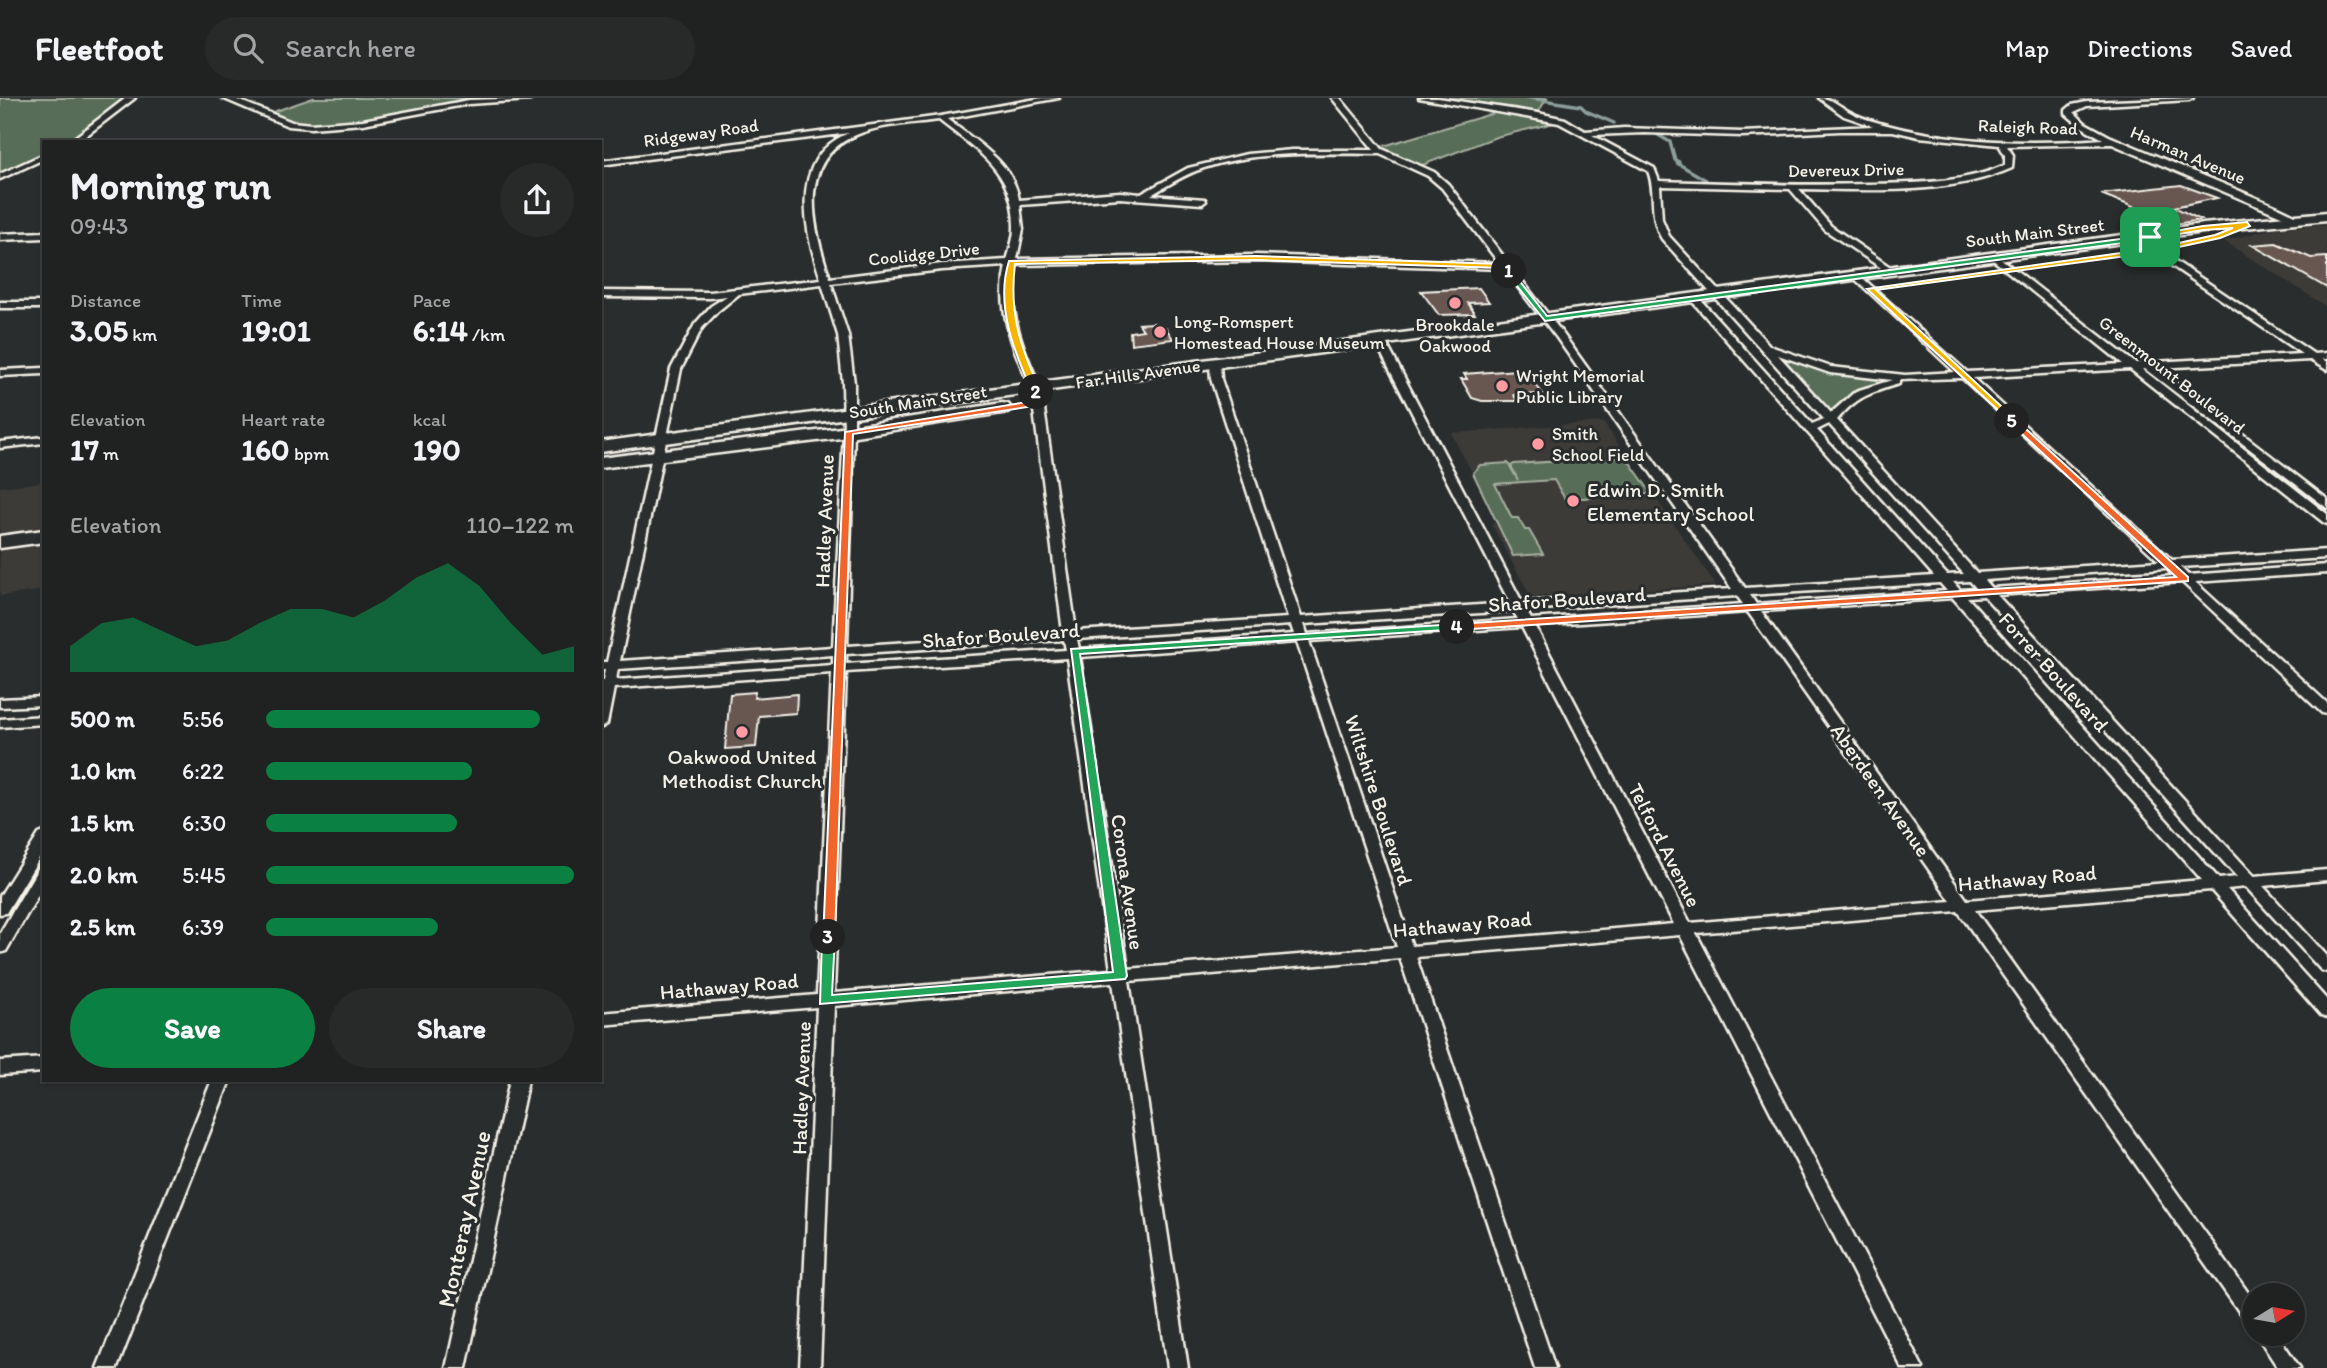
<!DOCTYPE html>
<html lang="en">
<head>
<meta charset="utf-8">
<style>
	body { margin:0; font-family:Itim,sans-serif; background:#282a2a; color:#f1f3f6; height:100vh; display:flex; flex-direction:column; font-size:26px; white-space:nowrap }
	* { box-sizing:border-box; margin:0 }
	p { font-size:23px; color:#a2a4a5 }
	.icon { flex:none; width:38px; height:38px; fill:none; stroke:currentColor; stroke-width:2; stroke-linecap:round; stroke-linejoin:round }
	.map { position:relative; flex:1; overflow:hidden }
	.side { position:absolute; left:42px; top:42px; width:560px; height:942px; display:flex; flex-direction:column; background:#202222; border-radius:0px; box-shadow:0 2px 5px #0004,0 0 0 2px #3d3f40 }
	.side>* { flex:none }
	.needle { width:46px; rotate:79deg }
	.fabs { position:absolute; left:2242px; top:1185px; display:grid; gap:14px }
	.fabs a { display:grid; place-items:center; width:63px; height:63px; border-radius:50%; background:#202222; box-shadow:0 2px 5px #0004,0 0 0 2px #3d3f40; font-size:35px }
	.pin { position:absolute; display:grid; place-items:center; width:60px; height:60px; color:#fff; margin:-30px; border-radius:14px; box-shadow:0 4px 10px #0006 }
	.km { position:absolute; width:35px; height:35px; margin:-18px; border-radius:50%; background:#222; color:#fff; font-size:19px; line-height:35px; text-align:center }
	.round { display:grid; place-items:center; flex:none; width:74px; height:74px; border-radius:37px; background:#282a2a }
	.overview { display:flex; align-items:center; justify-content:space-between; height:119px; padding:0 28px }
	h1 { font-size:38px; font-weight:700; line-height:52px }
	.metrics { display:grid; grid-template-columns:repeat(3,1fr); gap:10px; height:119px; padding:7px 28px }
	.metrics div { display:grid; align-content:center }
	.metrics b { font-size:30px; font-weight:700 }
	.metrics small { font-size:19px; font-weight:400 }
	.metrics p { font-size:19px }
	.chart { height:196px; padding:14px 28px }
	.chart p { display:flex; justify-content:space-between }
	.chart svg { width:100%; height:126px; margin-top:7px; fill:#0b8043; opacity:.7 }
	.cta { display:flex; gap:14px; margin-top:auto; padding:14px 28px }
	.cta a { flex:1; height:80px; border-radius:42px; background:#0b8043; color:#fff; font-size:28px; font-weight:700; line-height:80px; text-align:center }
	.cta a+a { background:#282a2a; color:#f1f3f6 }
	ul { padding:0 28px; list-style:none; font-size:23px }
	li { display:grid; grid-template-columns:112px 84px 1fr; align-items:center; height:52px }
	li i { height:18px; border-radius:9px; background:#0b8043 }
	header { display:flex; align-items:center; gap:42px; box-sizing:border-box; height:98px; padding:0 35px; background:#202222; border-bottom:2px solid #3d3f40 }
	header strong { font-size:33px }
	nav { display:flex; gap:38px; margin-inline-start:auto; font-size:24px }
	.search { width:490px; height:63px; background:#282a2a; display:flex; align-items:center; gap:18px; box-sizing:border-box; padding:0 24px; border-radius:38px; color:#a2a4a5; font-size:26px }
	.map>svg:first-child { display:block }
</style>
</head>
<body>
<header>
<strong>Fleetfoot</strong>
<div class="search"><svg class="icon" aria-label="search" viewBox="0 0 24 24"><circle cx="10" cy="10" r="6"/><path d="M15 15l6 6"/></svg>Search here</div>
<nav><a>Map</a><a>Directions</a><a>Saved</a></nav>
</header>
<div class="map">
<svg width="2327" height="1270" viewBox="0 0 2327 1270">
	<rect width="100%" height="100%" fill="#2a2d2e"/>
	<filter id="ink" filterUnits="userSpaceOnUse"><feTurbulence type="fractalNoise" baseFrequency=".0143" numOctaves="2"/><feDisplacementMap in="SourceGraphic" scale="14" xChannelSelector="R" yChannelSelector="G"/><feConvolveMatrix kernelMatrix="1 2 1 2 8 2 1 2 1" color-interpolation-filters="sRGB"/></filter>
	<g filter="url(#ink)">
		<path fill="#3d3a38" d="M2327,126V209L2224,143L2271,131Z
			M1603,324L1716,487L1531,499L1492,427L1497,421L1451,335Z
			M44,384V492L0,498V389Z"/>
		<path fill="#596d58" stroke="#a6afa0" stroke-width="2" d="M0,0H131L73,44H44V58L0,79Z
			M313,0H530L482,3L381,21L300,27L267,16Z
			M1430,0H1547L1537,16Z
			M1501,13L1558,24L1496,39L1420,68L1380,49Z
			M1786,257L1811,267L1917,280L1875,289L1832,321L1775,258Z
			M1626,359L1652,396L1565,401L1554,382L1495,386L1512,420H1518L1525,432H1529L1543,456L1513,458L1473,375L1480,367L1508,365L1518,382L1511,368L1514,366Z"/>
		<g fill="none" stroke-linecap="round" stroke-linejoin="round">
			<path stroke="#8d9e9c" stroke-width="3.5" d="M1530,0L1581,8L1586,13L1614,25
				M1653,34L1670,44L1675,62L1679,64L1677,65L1706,82"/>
		</g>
		<path fill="#685751" stroke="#f4f1e8" stroke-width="2" d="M2181,87L2217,100L2174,109L2201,122L2175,126L2101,96Z
			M2276,145L2311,160L2327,159V190L2252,147Z
			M1479,190L1489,204L1468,205L1475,216L1439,217L1421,193Z
			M1154,225L1161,230H1166L1173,241L1131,246L1130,234L1143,232L1139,226Z
			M1517,272L1521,278H1527L1532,282L1543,296L1514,297L1517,303H1482L1472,300L1461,281H1467L1464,276Z
			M755,594L754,600L797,596L796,615L759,618L756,649L725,651L730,596Z"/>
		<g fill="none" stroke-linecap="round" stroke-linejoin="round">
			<g stroke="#f4f1e8" stroke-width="5">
				<path id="minor" d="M126,0H135L78,44H69Z
					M222,0H233L292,24L311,26L363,22L469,2L534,0L530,2L469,6L363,26L311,30L288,28Z
					M1042,0H1059L947,21C975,43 1014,65 1019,102L1120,94L1141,96L1188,70L1247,56L1292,52H1374L1332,0H1340L1382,51L1434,74L1448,86L1563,236L1745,490L1934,478L1691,202V198H1697L1812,326L1824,321L1662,141C1648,117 1657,96 1648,73L1559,25L1419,0H1438L1538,15L1565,21L1585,33L1624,30L1742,34L1873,28L1844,18L1819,0C1831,0 1838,7 1848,13C1858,19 1872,23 1883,26C1953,45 2031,47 2103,41L2080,28L2066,16V12L2072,7L2087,4L2193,0L2189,2L2087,8L2074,14L2085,25L2109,38L2278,109L2299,119V123H2293L2112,46L2007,48L2013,57L2012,70C1950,98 1867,92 1799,91L1831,128L1893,171V175L1890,176L1825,132L1790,91L1660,88L1662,121L1669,138L1770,248L1831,269L1905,277L1955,274L1854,180L1852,178L1857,175L1967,274L2123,266L1992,161L1990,159L1995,156L2135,265L2302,256L2135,143V139L2138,138L2314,256L2327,255V261H2322L2327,264V272L2310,262L2157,270L2327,401V410L2145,271H2142L2327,416V426L2323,424L2130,271L1973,280L2172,462L2327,452V460L2180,469L2188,477L2327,467V475L2195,484L2327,605V616L2322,615L2182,484L1997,497L2254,778L2327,772V782L2263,788L2327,858V874L2321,872L2246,789L2227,791L2327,902V919L2321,917L2211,792L1975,812L2254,1203V1228L2247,1225L1958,813L1696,835L1923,1270H1902L1680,837L1416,859L1555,1270H1535L1400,860L1129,883L1188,1270H1168L1113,884L834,908L820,1270H800L817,909L600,927V915L817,897L832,575L614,590L607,626L600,630V583H603L605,572H600V564H607L671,271L695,226L711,208L727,198L710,200L600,199V193L710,194L821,181C804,132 788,59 849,35L600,67V63L941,18ZM939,22C978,53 1015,74 1014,130C1014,140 1010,152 1007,162L942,166L830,180C810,122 795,53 870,32C892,26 917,25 939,22ZM1840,33H1893L1919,39L1999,47L2005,57V67C1963,86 1914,85 1868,86C1798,88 1729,85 1659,83L1654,70L1592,37L1644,35L1742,38ZM1380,56L1428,78L1442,90L1499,165L1256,157L1017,161L1023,131L1020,107L1120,100L1202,106L1206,103L1205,101L1151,97C1168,87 1185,76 1204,70C1259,52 1322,56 1380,56ZM1256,163L1504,171L1557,240L1732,491L1522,504L1385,243L1380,240L1375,243L1510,505L1301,519L1221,281L1220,266L1215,263L1210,266L1211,281L1288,520L1076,533L1041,290C1023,252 1006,210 1015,167ZM1006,168C996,210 1013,252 1031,290L1063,534L847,548L854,334V285L848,237L831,185L942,172ZM822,186L838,237L843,285L844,334L833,549L620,563L681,271L702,230L718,213L739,196ZM1778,257L1830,275L1892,282L1856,293L1831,315ZM1962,280L2159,463L1977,475L1837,322C1857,298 1870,295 1899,286V282ZM1829,326L1964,476L1947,477L1817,332ZM2166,470L2174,478L1991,490L1984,482ZM1970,483L1977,491L1960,492L1953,484ZM1940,485L1947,493L1756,506L1750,497ZM1737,498L1743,506L1531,521L1526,512ZM1984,498L2237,779L2219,781L1967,499ZM1953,500L2202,782L1967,802L1761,513ZM1513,513L1518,521L1307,536L1304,526ZM1748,514L1951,803L1690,825L1535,528ZM1291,527L1294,536L1079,551L1077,541ZM1522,529L1674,826L1412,848L1309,543ZM1064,542L1066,552L846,566V556ZM1297,544L1397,849L1128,871L1080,559ZM833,557V567L616,582L618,571ZM1067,560L1111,872L834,895L846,574Z
					M44,56V61L0,81V76Z
					M44,134V140L0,142V136Z
					M0,204H44V210H0Z
					M44,270V276L0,278V272Z
					M44,339V345L0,350V344Z
					M44,599V607L0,609V601Z
					M44,618V626L0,629V621Z
					M44,734V752L6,815L0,816V798L39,736Z
					M44,768V787L6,853L0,855V835L39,769Z
					M44,960V974L0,977V963Z
					M212,982H230L117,1270H97Z
					M510,982H528L466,1270H446Z
					M2256,1236H2277L2300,1270H2278Z"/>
			</g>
			<g stroke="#f4f1e8" stroke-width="5">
				<path id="primary" d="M2327,114V122L2203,134L600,354V344L2203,126Z
					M1002,305L1008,306L1011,310L1008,314L849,339L600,370V360L849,329Z
					M44,432V444L0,450V438Z"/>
			</g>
			<use href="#minor" fill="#2a2d2e" fill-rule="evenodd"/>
			<use href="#primary" fill="#2a2d2e" fill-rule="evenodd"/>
		</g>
	</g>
	<path fill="#22a559" stroke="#fff" stroke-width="2" d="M2150,137L2153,141L1545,223L1505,173L1511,172L1547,218Z"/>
	<path fill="#f5b400" stroke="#fff" stroke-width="2" d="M1256,158L1504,166L1512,173L1506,175L1502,170L1256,162L1015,166C1009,216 1020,249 1041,294L1036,296L1032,294C1014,253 995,207 1009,163Z"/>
	<path fill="#f0652b" stroke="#fff" stroke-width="2" d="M1033,292L1041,294L1040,307L853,336L835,839L828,844L823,842L845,334L1033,303Z"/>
	<path fill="#22a559" stroke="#fff" stroke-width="2" d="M1457,526L1460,527V531L1080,556L1127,878L1125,881L820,906L822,839L828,834L835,839L832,897L1113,874L1071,551Z"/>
	<path fill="#f0652b" stroke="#fff" stroke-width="2" d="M2009,321H2015L2188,479V483L1457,532L1451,529L1457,526L2176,479L2009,324Z"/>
	<path fill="#f5b400" stroke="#fff" stroke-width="2" d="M2247,124L2250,128L2220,140L2156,154L1876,192L2015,321L2017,323L2012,325L1867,191L2156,150L2215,137L2233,130L2203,132L2150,141L2148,138L2203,128Z"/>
	<g fill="#ff9aa2" stroke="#2a2d2e" stroke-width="2.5">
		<circle cx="1455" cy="205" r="7"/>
		<circle cx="1160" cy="234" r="7"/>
		<circle cx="1502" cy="288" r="7"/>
		<circle cx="1538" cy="346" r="7"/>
		<circle cx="1573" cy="403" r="7"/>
		<circle cx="742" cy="634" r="7"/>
	</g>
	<g text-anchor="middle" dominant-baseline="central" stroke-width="6" stroke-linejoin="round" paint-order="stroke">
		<g font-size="18" fill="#f4f1e8" stroke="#2a2d2e">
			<text transform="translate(2028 29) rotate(2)">Raleigh Road</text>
			<text transform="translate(701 35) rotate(-8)">Ridgeway Road</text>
			<text transform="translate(2188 57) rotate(23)">Harman Avenue</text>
			<text transform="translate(1846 72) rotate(-1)">Devereux Drive</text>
			<text transform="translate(2035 135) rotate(-7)">South Main Street</text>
			<text transform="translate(924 156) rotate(-6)">Coolidge Drive</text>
			<text transform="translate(1138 276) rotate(-8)">Far Hills Avenue</text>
			<text transform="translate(2172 277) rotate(38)">Greenmount Boulevard</text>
			<text transform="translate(918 304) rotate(-9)">South Main Street</text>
		</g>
		<g font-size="18" fill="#f4f1e8" stroke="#2a2d2e" text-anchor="start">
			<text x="1174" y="224">Long-Romspert<tspan x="1174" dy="21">Homestead House Museum</tspan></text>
			<text x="1455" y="227" text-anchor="middle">Brookdale<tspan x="1455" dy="21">Oakwood</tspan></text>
			<text x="1516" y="278">Wright Memorial<tspan x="1516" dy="21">Public Library</tspan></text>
			<text x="1552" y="336">Smith<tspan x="1552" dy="21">School Field</tspan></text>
		</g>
		<g font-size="21" fill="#f4f1e8" stroke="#2a2d2e" text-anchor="start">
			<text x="1587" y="391">Edwin D. Smith<tspan x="1587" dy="24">Elementary School</tspan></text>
			<text x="742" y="658" text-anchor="middle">Oakwood United<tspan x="742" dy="24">Methodist Church</tspan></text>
		</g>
		<g font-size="21" fill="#f4f1e8" stroke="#2a2d2e">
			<text transform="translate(824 423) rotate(-88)">Hadley Avenue</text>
			<text transform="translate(1567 501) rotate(-4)">Shafor Boulevard</text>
			<text transform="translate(1001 537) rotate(-4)">Shafor Boulevard</text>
			<text transform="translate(2054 574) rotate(48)">Forrer Boulevard</text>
			<text transform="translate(1881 692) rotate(55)">Aberdeen Avenue</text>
			<text transform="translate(1379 702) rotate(72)">Wiltshire Boulevard</text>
			<text transform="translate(1665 747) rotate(63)">Telford Avenue</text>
			<text transform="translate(2027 780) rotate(-5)">Hathaway Road</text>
			<text transform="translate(1128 784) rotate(82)">Corona Avenue</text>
			<text transform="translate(1462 826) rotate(-5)">Hathaway Road</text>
			<text transform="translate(729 888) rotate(-5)">Hathaway Road</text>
			<text transform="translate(801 990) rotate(-88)">Hadley Avenue</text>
		</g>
		<g font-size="24" fill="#f4f1e8" stroke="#2a2d2e">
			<text transform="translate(464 1121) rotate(-78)">Monteray Avenue</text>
		</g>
	</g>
</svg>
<div class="fabs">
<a><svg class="needle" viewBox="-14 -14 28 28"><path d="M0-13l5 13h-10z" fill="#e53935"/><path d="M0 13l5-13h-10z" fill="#a2a4a5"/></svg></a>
</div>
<div class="pin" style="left:2150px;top:139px;background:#1e9e55"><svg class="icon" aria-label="arrive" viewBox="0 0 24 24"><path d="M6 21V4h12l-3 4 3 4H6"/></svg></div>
<b class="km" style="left:1509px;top:173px">1</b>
<b class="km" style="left:1036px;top:294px">2</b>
<b class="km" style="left:828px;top:839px">3</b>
<b class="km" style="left:1457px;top:529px">4</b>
<b class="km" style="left:2012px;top:323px">5</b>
<section class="side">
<div class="overview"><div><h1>Morning run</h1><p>09:43</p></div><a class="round"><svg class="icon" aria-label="share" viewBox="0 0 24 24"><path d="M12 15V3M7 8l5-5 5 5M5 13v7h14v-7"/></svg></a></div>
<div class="metrics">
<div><p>Distance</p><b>3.05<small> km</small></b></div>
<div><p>Time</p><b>19:01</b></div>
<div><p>Pace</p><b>6:14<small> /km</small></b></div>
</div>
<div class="metrics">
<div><p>Elevation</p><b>17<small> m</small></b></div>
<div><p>Heart rate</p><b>160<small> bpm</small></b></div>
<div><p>kcal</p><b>190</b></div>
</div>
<div class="chart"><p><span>Elevation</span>110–122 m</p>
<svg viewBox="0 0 160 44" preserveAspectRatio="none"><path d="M0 44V35L10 27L20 25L30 30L40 35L50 33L60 27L70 22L80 22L90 25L100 19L110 11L120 6L130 14L140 27L150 38L160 35V44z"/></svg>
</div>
<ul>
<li><b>500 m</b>5:56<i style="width:89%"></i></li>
<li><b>1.0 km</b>6:22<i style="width:67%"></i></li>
<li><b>1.5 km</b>6:30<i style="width:62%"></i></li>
<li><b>2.0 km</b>5:45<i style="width:100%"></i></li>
<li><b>2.5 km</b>6:39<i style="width:56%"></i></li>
</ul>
<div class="cta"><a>Save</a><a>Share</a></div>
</section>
</div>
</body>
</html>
